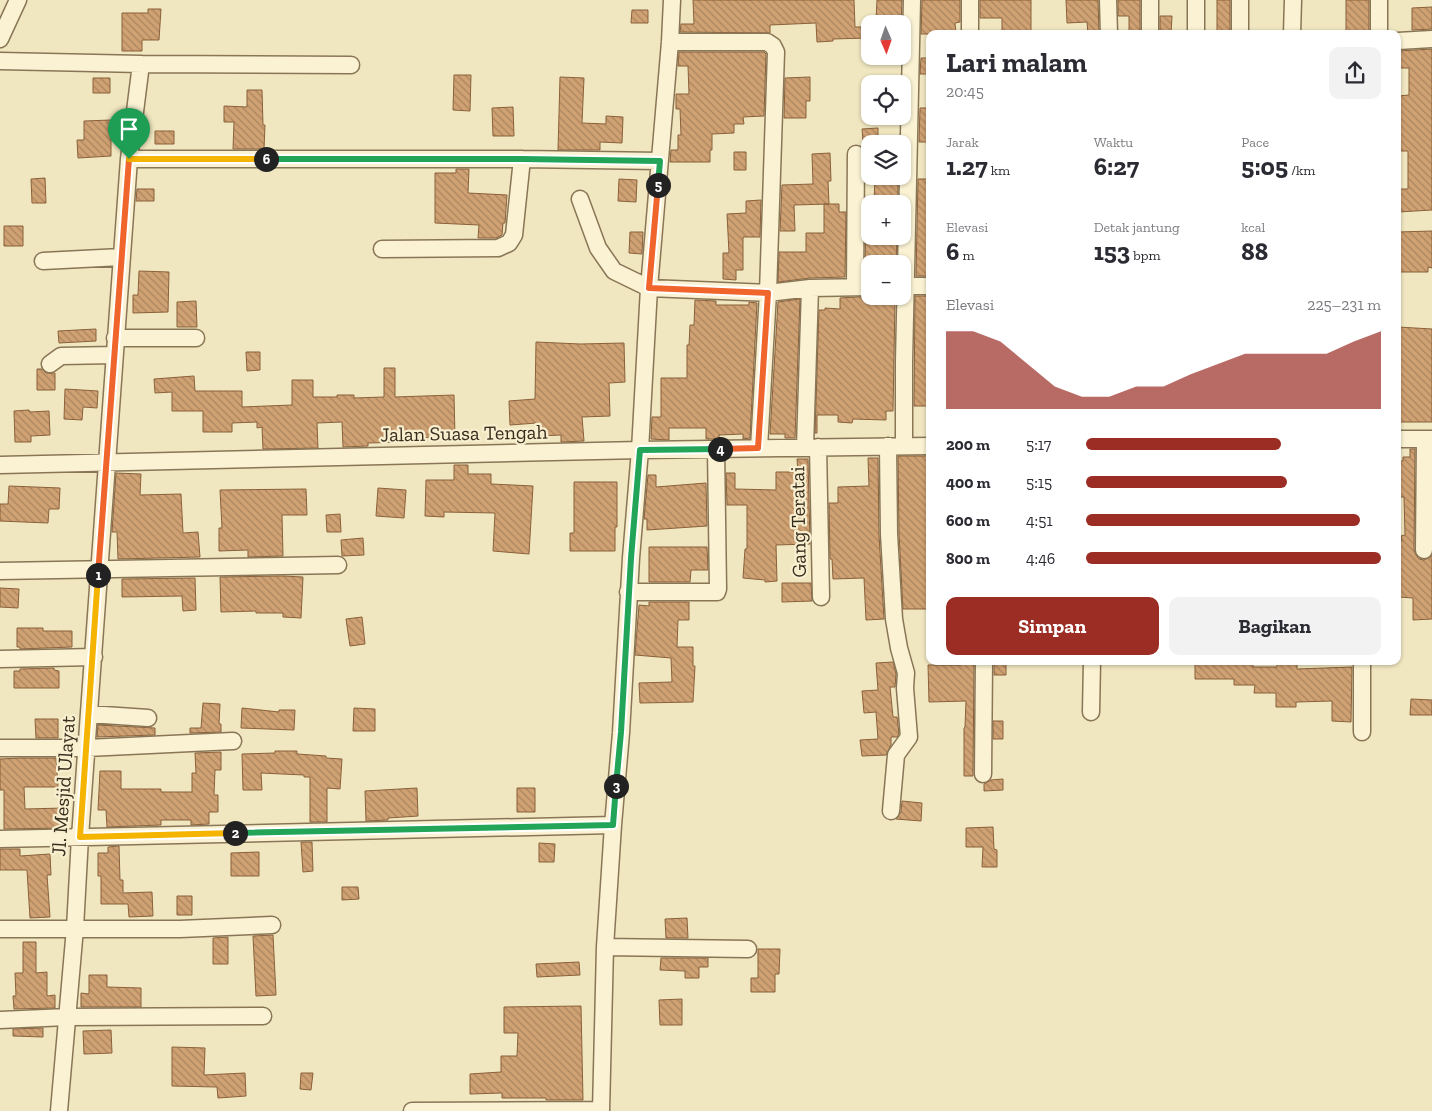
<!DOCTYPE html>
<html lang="id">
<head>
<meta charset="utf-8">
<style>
	body { margin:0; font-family:"Zilla Slab",serif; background:#f2f2f3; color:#2b2b33; height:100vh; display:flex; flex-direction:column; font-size:19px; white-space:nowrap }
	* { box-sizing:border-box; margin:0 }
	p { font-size:16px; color:#7c7c81 }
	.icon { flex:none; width:28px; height:28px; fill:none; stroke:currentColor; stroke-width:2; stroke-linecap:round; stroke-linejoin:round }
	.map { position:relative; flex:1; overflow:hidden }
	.side { position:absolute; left:926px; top:30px; width:475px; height:635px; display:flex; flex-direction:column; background:#fff; border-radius:10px; box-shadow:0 1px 4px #0004 }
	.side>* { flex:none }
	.needle { width:32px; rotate:178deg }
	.fabs { position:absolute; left:861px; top:15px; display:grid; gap:10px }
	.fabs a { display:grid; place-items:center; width:50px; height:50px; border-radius:10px; background:#fff; box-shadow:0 1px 4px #0004; font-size:25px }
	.pin { position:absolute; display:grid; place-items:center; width:42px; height:42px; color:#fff; margin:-51px -21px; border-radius:50% 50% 50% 0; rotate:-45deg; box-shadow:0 0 5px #0007 }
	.pin .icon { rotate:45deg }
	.km { position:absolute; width:25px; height:25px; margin:-12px; border-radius:50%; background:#222; color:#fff; font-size:14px; line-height:25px; text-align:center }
	.round { display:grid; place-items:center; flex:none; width:52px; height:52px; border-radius:10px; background:#f2f2f3 }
	.headline { display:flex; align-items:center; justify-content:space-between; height:85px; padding:0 20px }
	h1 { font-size:28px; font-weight:700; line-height:38px }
	.stats { display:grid; grid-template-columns:repeat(3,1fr); gap:8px; height:85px; padding:5px 20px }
	.stats div { display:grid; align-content:center }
	.stats b { font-size:25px; font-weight:700 }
	.stats small { font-size:14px; font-weight:400 }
	.stats p { font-size:14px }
	.chart { height:140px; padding:10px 20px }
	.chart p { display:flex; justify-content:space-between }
	.chart svg { width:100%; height:90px; margin-top:5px; fill:#9b2d24; opacity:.7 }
	.action { display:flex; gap:10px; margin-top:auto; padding:10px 20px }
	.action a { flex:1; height:58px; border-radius:10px; background:#9b2d24; color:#fff; font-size:20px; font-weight:700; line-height:58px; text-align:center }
	.action a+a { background:#f2f2f3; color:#2b2b33 }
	ul { padding:0 20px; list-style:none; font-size:16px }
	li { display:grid; grid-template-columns:80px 60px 1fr; align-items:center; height:38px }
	li i { height:12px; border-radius:6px; background:#9b2d24 }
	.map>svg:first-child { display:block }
</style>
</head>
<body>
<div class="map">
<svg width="1432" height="1111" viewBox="0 0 1432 1111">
	<defs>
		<pattern id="building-back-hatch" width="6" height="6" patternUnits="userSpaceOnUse" patternTransform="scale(1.25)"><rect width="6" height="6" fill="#d0a273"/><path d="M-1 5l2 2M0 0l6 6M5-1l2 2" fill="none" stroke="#aa845e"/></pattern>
	</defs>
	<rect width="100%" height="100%" fill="#f0e6bf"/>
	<path fill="url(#building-back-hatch)" stroke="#8a613b" d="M693,0H854L855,27H867V38L833,39V41L817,42L816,23L770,25V33L680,32L681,24H694Z
		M877,0H902L901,24H895L896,21L876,20Z
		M922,0H960V22L955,23L956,34H921Z
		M980,0H1031V34L1002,32V18H980Z
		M1066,0H1098L1099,34H1088L1087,22L1067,23Z
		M1118,0H1140V34H1129V16H1118Z
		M1217,0H1230V34H1217Z
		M1346,0H1369V34H1346Z
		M1432,7V29L1412,30V8Z
		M148,9H161L159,40H142V51H122V13H148Z
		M632,10H648V23H631Z
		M1160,16H1172L1171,34H1160Z
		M1432,49V210L1398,212V189H1408V151H1398V96L1409,95V68H1398V51Z
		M679,52H764L766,54L764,116L743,117L744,124H734V133L712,134V150H710V162H670L671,150H678V135H681L680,109H676V94H689L688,66H678Z
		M921,58H930V74H920Z
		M454,75H471L470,111L453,110Z
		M560,77L584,78L582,123L606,124V116L623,117L622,143L600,142V150H558Z
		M810,77V101H806V118H784L785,78Z
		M93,78H110V93H93Z
		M247,90H262L263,125H265L264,149H233L234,122H224V106L247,107Z
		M513,107L514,136H493L492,108Z
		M920,108H930V142H919Z
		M111,120V156L78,158L77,140H84V121Z
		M878,128V142H863L862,129Z
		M155,131H174V144H155Z
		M734,152H746V170H734Z
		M830,153L831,181H828L829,204L794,205L795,231H780L782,185L813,184L812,154Z
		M456,169H469L468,193L507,195L505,223H503L502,235L496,238H478L479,225L435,223V173H456Z
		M875,176H898V204H874Z
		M45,178L46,203H32L31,179Z
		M619,179L637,180L636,202L618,201Z
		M918,179H930V276H916Z
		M137,189H154V201H136Z
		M761,200L760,237H743V270H736V280L723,279V253H729L727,214L746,213V201Z
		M824,204H839V212H846L845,277L810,278L778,282L779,252H806V233H824Z
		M866,212H870V236H897L896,264H870V267L865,268Z
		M4,226H23V246H4Z
		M1432,231V268L1428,267V272H1398V232Z
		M630,232H643L642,254L629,253Z
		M139,271L169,272L168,312L133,313V295H138Z
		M873,296V300H895L893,411H886V420L853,419L852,423L838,422V415H817V433H815L819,310H825V308L840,309V298Z
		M915,296H930V406H914Z
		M800,299L795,438H785V434H770L778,302Z
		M695,300L716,301V305H749V302L757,303L750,438L743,439V434L719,435V439H706V428H669V440L651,439L652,417H661V378H687V345H689L690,325H694Z
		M196,301L197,327H177V302Z
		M1398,327L1432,329V422H1398Z
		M96,329V341L59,343L58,331Z
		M536,342L580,344L624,343L625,382L609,383L610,416L582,417L584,441L561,442V435L538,436L537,423L510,425L509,401L535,399Z
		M246,352H260V370L247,371Z
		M384,368H395V397L454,395L455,437L407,438V442L368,443V446L343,447L342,422L317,423L318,448L263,449L262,427L257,428V422L232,423V432H203V411H172V392L155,393L154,379L194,376L195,391H242V407L292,405V380H313V397H337V395H354V398L384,397Z
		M37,369H42L46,373H55V390H37Z
		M65,389L98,391L97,408L83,407L82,420L64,419Z
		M29,410L30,412L49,411L50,435L31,436V442H15L14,411Z
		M1410,449H1415L1414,550L1416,555L1419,559L1424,560L1432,556V619L1413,620V598L1399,597L1400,567H1398V541H1402L1401,536L1405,535L1404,497H1398V461H1403V457H1410Z
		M898,456H930V609H903L899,534Z
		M868,458H878L879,535L884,619L866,620L864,578L833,579L832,559H830L829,503H838V487L869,486Z
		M797,459H808L810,544L776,545L777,581L765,582V580L743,578L745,549H747V505H727L726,473H735V489L776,490V472H798Z
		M454,465H468V474H491V484L533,486L529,554L493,551L495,513L444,512V517L425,516L426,480H454Z
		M116,473L141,474L140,495L181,494L183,533L198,532L200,557L118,559L117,532H112Z
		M648,475H656V487L706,483L707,526L647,530V519H644Z
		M574,482H617V527H615V551H570V533H574Z
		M9,486L60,488L59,509H49L48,523L0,521V504H8Z
		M378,488L406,490L404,518L376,516Z
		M306,489L307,515H282L283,556L248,557V550L219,551V528H222L220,490Z
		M340,514L341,532H327L326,515Z
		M363,538L364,555L342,556L341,540Z
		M649,547H707L708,570H691L690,582H649Z
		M283,576L303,577L301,618L283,617V613H256V611L221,612L220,577Z
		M195,578L196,610L183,611L182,596L122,597V579Z
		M782,583H811L812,601L782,602Z
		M0,588L19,589L18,608L0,607Z
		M649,602H689V620H678L677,647H693V666H695L693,702L640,703L639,683L672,682L671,658L635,655L639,605L649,606Z
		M362,617L365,644L350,646L346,619Z
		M17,628H43V631H72V647L20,649V647H17Z
		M962,661H974L973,776H964V728L965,727L966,701L929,702L928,665H962Z
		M994,661H1006V675H994Z
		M1195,661H1253V667H1277V664H1297V669L1352,667L1351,722L1332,721V701L1296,702V707H1276V693H1254L1255,685H1234V679H1195Z
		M893,662L896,674L895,687H890L893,717H897L899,734L897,737H891V745L886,755L862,756L860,740L878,739L876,712L864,713L862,691L878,690L876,663Z
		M54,668V670L59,671V688H14V671H20V669Z
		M1411,699L1432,700V715H1410Z
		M203,703L220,704L219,724H221V732L190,733V728H201Z
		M242,708L279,712V710H295L294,730L241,728Z
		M354,708L375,709V731H353Z
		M35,719H58V738H36Z
		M993,721H1003V739H993Z
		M98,725L155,728V735L97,737Z
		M275,751H297V754L326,756V758L342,759L340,789L327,788V822H310V777H304V775L261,773L262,790H243L242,754L275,753Z
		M221,752V770H215L214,795H218V812H209V824L191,825V820H161V825L107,827L106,810H98L100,771H121V789H161V792H192V773H196L195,753Z
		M20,758H56L58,787H24L25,809L64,808L65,828L4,829V790H0V759Z
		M1003,779V790L984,791V784L991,780Z
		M417,788L418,816L388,818V820L366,821L365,791Z
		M517,788H535V812H517Z
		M902,801L922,803L921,821L896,819L901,812Z
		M993,827L994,849L997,850V867H982L983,847H966V828Z
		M301,842H312L313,871L303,872Z
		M539,843L555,844L554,862H539Z
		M119,846L120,880H123V893L152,892L153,916L129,917L128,904H101V876H98V853H108V847Z
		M0,849H20V856L50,854L51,875H47L50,917L30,918L27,870H0Z
		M259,852V876H231V853Z
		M342,887H358L359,899L342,900Z
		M177,896H192V915H177Z
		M687,918L688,938H666L665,919Z
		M273,935L276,995L256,996L253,936Z
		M228,937V964H213V938Z
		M23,942H36V973L47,972V996L55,995V1008L14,1009L13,996H16L15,973H23Z
		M758,949H780L779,974H775V992H751V978H758Z
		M661,958H708V967H699V978H685V971L660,970Z
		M579,962L580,975L537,977L536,964Z
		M89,975H107V987L141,988V1007H81V993L89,994Z
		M682,999V1025H660L659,1000Z
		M581,1006L583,1100H546V1098H502V1093L470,1094V1074L501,1072V1056H517L518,1033H504V1007Z
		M43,1028V1037L13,1036V1029Z
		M111,1030L112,1053L84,1054L83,1031Z
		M172,1047L205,1048L204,1075L245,1073L246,1096L218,1098L217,1087L172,1086Z
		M301,1073H313L311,1090L300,1089Z"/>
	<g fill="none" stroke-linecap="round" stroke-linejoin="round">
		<g stroke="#897657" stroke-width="19">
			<path id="minor" d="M1108,0L1109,34
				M1150,0V34
				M1196,0V34
				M1379,0V34
				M970,34V0
				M1240,34V0
				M1292,34L1293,0
				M0,39L18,0
				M1398,41L1432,39
				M670,42H767L773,46L776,52L768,293L759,448
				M0,61L141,64L351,65
				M129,159H522L660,161
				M580,199L598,248L614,271L649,288L768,293L810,288L870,287
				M382,249L498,248L509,243L514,235L522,159
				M43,261L121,257
				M902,286H930
				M855,287L856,154
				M115,338H196
				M50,364L61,356L114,355
				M1398,439H1432
				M888,446L889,534L894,619L899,648L906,673L905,688L909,737L896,755L891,811
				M904,446V362L912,0
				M805,447L810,288
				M818,447L821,597
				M0,465L640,450L930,446
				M1424,550L1425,439
				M0,571L338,565
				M628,592H717L718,589L716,449
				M0,659L94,657
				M1091,712L1092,661
				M89,714L148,718
				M1362,732V661
				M0,748H87L233,741
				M983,774L984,661
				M0,839L613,825
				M0,929H180L272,925
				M605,947L748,949
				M0,1020L67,1017L263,1016
				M59,1111L75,928L80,837L129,159L141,64
				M412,1111L601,1110
				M601,1111L605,947L613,825L621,733L631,558L640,450L649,288L670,42L672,0"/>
		</g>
		<use href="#minor" stroke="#faf2d3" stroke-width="16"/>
	</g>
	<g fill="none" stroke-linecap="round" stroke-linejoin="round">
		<g stroke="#fff" stroke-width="10">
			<path id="split-1" d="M98,575L129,159"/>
		</g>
		<g stroke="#fff" stroke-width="10">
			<path id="split-2" d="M98,575L80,837L235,833"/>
		</g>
		<g stroke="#fff" stroke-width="10">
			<path id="split-3" d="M235,833L613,825L616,786"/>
		</g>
		<g stroke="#fff" stroke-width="10">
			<path id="split-4" d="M616,786L621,732L631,558L640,450L720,449"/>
		</g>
		<g stroke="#fff" stroke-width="10">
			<path id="split-5" d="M658,185L649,288L768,293L758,448L720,449"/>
		</g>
		<g stroke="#fff" stroke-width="10">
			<path id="split-6" d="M266,159H522L660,161L658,185"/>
		</g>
		<g stroke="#fff" stroke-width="10">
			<path id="split-7" d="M129,159H266"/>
		</g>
		<use href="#split-1" stroke="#f0652b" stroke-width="6"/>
		<use href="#split-2" stroke="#f5b400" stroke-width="6"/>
		<use href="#split-3" stroke="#22a559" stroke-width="6"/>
		<use href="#split-4" stroke="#22a559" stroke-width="6"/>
		<use href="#split-5" stroke="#f0652b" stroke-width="6"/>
		<use href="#split-6" stroke="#22a559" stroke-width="6"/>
		<use href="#split-7" stroke="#f5b400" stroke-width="6"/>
	</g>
	<g text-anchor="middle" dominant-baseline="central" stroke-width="4.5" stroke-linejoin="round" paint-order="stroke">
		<g font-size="20" fill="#382c1c" stroke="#f7efcf">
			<text transform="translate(464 433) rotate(-1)">Jalan Suasa Tengah</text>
			<text transform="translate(798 522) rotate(-91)">Gang Teratai</text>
			<text transform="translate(63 786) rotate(-86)">Jl. Mesjid Ulayat</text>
		</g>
	</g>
</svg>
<div class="fabs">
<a><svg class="needle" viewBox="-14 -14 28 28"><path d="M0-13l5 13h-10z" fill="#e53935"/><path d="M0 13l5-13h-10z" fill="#7c7c81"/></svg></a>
<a><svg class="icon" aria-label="locate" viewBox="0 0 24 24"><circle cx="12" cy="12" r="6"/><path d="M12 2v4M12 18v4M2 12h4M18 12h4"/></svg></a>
<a><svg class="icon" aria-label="layers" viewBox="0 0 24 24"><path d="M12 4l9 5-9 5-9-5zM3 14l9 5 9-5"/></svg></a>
<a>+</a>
<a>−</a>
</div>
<div class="pin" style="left:129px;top:159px;background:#1e9e55"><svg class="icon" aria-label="arrive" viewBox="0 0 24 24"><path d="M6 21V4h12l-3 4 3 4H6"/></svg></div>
<b class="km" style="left:98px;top:575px">1</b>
<b class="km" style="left:235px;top:833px">2</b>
<b class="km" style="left:616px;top:786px">3</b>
<b class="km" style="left:720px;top:449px">4</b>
<b class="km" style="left:658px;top:185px">5</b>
<b class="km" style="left:266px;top:159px">6</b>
<section class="side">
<div class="headline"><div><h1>Lari malam</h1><p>20:45</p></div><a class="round"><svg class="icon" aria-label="share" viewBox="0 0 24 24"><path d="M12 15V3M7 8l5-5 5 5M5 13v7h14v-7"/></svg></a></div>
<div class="stats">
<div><p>Jarak</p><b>1.27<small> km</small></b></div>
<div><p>Waktu</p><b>6:27</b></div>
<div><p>Pace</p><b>5:05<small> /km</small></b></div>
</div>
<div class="stats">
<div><p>Elevasi</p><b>6<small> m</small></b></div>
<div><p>Detak jantung</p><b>153<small> bpm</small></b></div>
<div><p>kcal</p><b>88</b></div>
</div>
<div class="chart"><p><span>Elevasi</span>225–231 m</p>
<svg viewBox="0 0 160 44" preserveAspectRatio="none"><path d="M0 44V6L10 6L20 11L30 22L40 33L50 38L60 38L70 33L80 33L90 27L100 22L110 17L120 17L130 17L140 17L150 11L160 6V44z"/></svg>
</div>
<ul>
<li><b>200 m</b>5:17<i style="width:66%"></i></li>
<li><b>400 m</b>5:15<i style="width:68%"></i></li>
<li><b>600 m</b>4:51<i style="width:93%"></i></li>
<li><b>800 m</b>4:46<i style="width:100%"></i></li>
</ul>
<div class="action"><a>Simpan</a><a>Bagikan</a></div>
</section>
</div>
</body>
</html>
